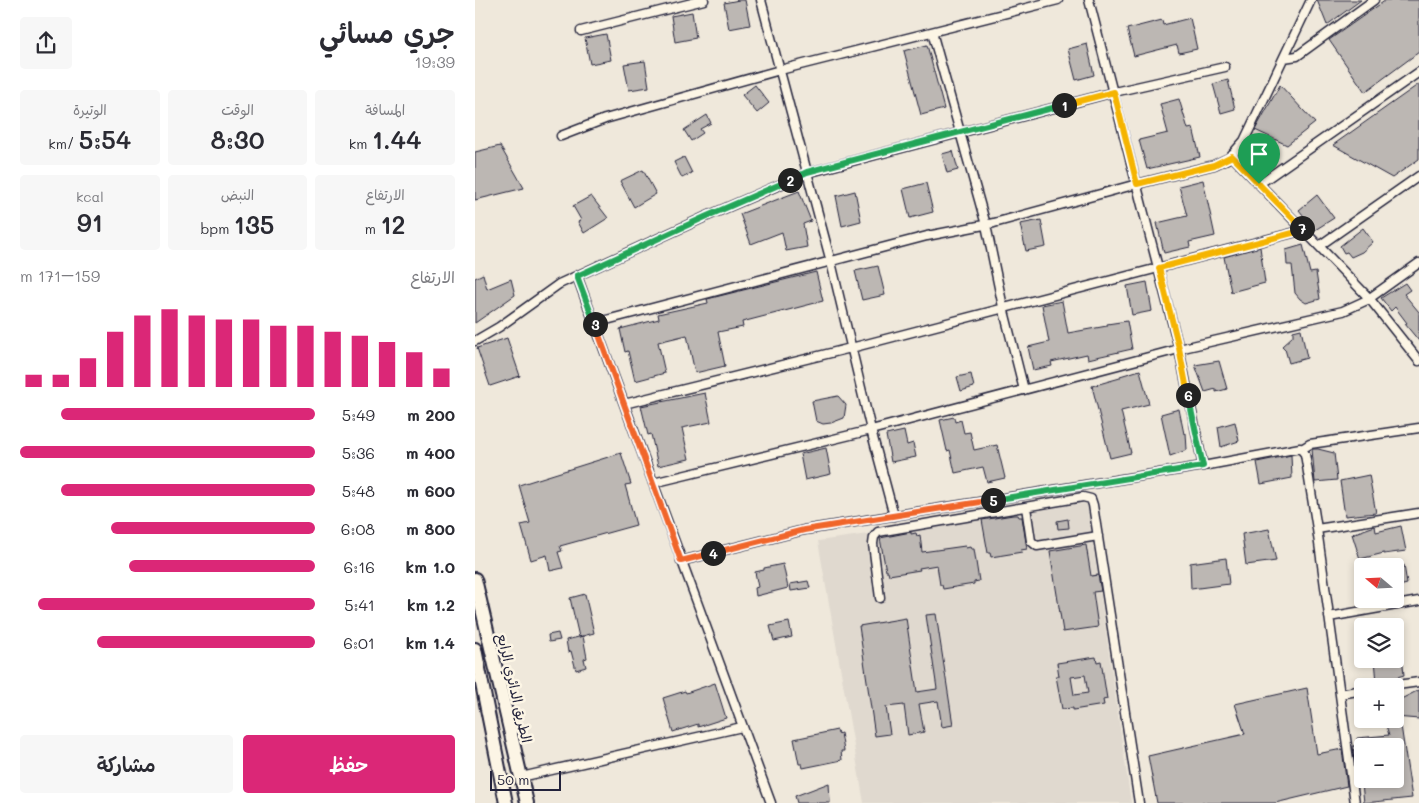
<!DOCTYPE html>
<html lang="ar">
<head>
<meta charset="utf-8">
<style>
	body { margin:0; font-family:Mali,"Playpen Sans Arabic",sans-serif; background:#f7f7f7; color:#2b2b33; direction:rtl; height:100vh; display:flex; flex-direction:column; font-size:19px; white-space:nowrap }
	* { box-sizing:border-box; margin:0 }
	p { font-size:16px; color:#7c7c81 }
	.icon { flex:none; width:28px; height:28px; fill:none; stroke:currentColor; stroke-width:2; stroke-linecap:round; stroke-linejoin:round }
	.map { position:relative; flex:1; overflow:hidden; direction:ltr }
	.details { display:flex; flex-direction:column; background:#fff; width:475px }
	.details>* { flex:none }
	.needle { width:32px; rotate:289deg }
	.fabs { position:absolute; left:879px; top:558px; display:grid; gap:10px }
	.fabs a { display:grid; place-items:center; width:50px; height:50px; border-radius:5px; background:#fff; box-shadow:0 2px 8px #0003; font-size:25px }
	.scale { position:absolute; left:15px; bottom:12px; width:71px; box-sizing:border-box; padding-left:5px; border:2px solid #22223b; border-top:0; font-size:14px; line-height:18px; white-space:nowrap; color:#22223b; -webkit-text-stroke:4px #fcf5e5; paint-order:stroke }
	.pin { position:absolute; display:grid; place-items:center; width:42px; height:42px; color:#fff; margin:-51px -21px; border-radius:50% 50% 50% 0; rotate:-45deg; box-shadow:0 0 5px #0007 }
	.pin .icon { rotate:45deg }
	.km { position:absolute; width:25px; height:25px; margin:-12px; border-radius:50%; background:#222; color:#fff; font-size:14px; line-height:25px; text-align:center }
	.round { display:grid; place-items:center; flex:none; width:52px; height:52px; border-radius:5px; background:#f7f7f7 }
	.headline { display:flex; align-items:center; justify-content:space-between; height:85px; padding:0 20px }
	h1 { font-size:28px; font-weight:600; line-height:38px }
	.stats { display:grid; grid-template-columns:repeat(3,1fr); gap:8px; height:85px; padding:5px 20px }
	.stats div { display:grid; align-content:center; border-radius:5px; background:#f7f7f7; text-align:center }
	.stats b { font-size:25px; font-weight:600 }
	.stats small { font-size:14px; font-weight:400 }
	.stats p { font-size:14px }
	.chart { height:140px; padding:10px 20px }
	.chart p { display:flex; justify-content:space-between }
	.chart svg { width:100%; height:90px; margin-top:5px; stroke:#db2777; stroke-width:6 }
	.button { display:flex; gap:10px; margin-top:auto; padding:10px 20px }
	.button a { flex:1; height:58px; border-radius:5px; background:#db2777; color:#fff; font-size:20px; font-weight:600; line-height:58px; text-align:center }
	.button a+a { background:#f7f7f7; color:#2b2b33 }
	ul { padding:0 20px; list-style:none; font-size:16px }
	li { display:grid; grid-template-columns:80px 60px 1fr; align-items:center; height:38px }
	li i { height:12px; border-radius:6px; background:#db2777 }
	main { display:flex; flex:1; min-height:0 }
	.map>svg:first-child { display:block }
</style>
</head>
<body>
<main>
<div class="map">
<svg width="944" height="803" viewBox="0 0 944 803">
	<rect width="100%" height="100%" fill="#efe8db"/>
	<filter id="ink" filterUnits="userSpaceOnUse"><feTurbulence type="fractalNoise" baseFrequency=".02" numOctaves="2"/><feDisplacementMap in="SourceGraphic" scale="10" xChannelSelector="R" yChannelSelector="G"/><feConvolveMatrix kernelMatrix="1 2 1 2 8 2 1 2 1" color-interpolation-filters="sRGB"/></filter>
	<g filter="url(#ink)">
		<path fill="#e0d9cf" d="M612,503L656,803H389L343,541Z"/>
		<path fill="#bcb7b3" stroke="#22223b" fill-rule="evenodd" d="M264,0H270L275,25L254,29L249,3Z
			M842,0H886L852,25Z
			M911,0H944V52L890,92L854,40Z
			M217,12L221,38L200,42L196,16Z
			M715,18L722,49L704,53L702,45L659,56L652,29L687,20L688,25Z
			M131,34L136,60L115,64L110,38Z
			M612,44L619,75L601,80L593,49Z
			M452,45L469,109L446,115L429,51Z
			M170,61L174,87L154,90L149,64Z
			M753,80L760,109L746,113L738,84Z
			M944,84V159L917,178L858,145Z
			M280,85L294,103L282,113L267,95Z
			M805,85L840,123L812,145L780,130Z
			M704,99L713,129L718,128L725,157L672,169L664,140L693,133L685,104Z
			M232,115L236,123L225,129L228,133L216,141L209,130Z
			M25,146L49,188L0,200V152Z
			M478,151L483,170L472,173L467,154Z
			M209,157L217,173L207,178L199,162Z
			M168,170L181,194L159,207L145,181Z
			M728,180L740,236L714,242L715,247L689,253L682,223L712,216L704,186Z
			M451,183L458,212L435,218L428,189Z
			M324,191L336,221L328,224L332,247L311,251L307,232L276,244L265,214Z
			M380,191L386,221L367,226L361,196Z
			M842,195L859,218L840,230L824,210Z
			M116,196L133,218L109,233L103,222L106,220L98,206Z
			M566,220L571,247L551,251L545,224Z
			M888,228L898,242L887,252L876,257L872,252L869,253L865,246Z
			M828,245L835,273L841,272L845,299L831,303L825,299L820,293L817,265H812L811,250Z
			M785,247L790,283L756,292L749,257Z
			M403,266L410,295L387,300L380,271Z
			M341,272L348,301L267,322L268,327L243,332L250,366L220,373L212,335L183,342L190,373L160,381L153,351L150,352L145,329L184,319L183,314L233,303L232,299Z
			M8,274L12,289L36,279L40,295L0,323V278Z
			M672,282L677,311L657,315L652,286Z
			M930,283L935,290L929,294L944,312V341L930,324L932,323L920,307L916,311L906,298Z
			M587,301L593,333L632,326V324L652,321L657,349L613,359L612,354L576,362L577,366L558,370L553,347L574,342L567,305Z
			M826,329L832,358L814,363L810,349L807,346L818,336V331Z
			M32,338L45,376L15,386L2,348Z
			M744,361L752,389L741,392V389L730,392L720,365Z
			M665,370L674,404L646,411L656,453L635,458L617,386L645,378V376Z
			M496,374L499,387L486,391L482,377Z
			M230,393L236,422L207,428L214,459L183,466L176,434L173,435L166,406Z
			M363,396L371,405L369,418L356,423L348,424L341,421L337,401Z
			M704,409L709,434L711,433L712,450L695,456L686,414Z
			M479,417L480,422L486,420L489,433L495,432L499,450L522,445L530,478L512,482L508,467L480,473L475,450L472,451L465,420Z
			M760,422L764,441L746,447L743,427Z
			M429,431L432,445L438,443L441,457L416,462L411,435Z
			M351,448L356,474L330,480L325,454Z
			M837,449H843L859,453L862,480L840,482Z
			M146,453L156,484L150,485L161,525L85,546L87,551L83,552L88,568L75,571L72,555L56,560L46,525L55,523L44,485Z
			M816,455L817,478L786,484L782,462Z
			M894,475L901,513L870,516L865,481Z
			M538,515H543L544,517H547L552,549L546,550L547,552L516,557L515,553H513L507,520Z
			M593,519L594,528L583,529L582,521Z
			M900,526L901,532L926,526L931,551L909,554V553L885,559L877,534Z
			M794,529L801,561L771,565L767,534Z
			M436,532V534L441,533L442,536L445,535L447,552L490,546L491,548L495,547L496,549H499L504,581L499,582V584L468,589L467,585H465L462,565L444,568L445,570L414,575L413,571H411L405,538Z
			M611,545L616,576L623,575L626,591L618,592L623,627L588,632L575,551Z
			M751,558L754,584L716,589L715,563Z
			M308,564L313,588L281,596L280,588L283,587L280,572L289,570V568Z
			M929,565L932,584L920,587V567Z
			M333,581L335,588L316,591L315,584Z
			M110,594L119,633L104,637L95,598Z
			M461,614L478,725L467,727L463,701L444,704L449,732L433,735L429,705L411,707L415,734L400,736L384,626L431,618L442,692L462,689L451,615Z
			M314,622L317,637L299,641L295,626Z
			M83,633L85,640L74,642L73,635Z
			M108,636L112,658L109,659L111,667L101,670L96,651L93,652L91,640Z
			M925,637L929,675L902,683L900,659H920V638Z
			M621,657L622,662L626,661L632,699L628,700L629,705L598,710V708L587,709L581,676H584L582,663ZM610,675L613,693L599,695L596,677Z
			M240,683L251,718L223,727V724L198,732L188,698L210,691L211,693Z
			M832,688L842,754L867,749L872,786L800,803H682L673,756L770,734L760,704Z
			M944,690V719L920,717V702Z
			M909,719H925L937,798L889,803L887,783L883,784L878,746L883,745L882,738L914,735ZM888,746H920V779H888Z
			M362,730L363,734L366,733L369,751H366L367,760L328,768L327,764H324L319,739Z
			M354,783L355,803H322L320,796Z"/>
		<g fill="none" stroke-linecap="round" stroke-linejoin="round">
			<g stroke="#22223b" stroke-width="11">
				<path id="street" d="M614,0L704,349L728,466
					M106,31L229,0
					M457,32L511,225L528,307L549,390
					M809,58L822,56L899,0
					M86,136L130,119L305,70L583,0
					M757,156L894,298L944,361
					M784,184L944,72
					M844,246L944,176
					M102,276L296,803
					M120,323L452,236L519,223L662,184L739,165L754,158L769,141L836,0
					M0,341L24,327L84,284L230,217L332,173L639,92L750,67
					M149,404L376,348L829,230
					M827,449L835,444L944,428
					M178,483L396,430L356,262L286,0
					M551,507L556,541L562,546L623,536
					M419,516L396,430L704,349L868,311L892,300L944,263
					M842,529L944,513
					M206,561L329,530L728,466L825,448L830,454L842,529L880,803
					M405,598L398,544L399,537L403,532L608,497L616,499L618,505L664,803
					M854,617L944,601
					M915,686L944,682
					M865,694L888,690
					M46,777L267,727"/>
			</g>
			<g stroke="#22223b" stroke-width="16">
				<path id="primary" d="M0,579L52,803
					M0,649L31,803"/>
			</g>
			<use href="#street" stroke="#fcf5e5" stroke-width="8"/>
			<use href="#primary" stroke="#fcf5e5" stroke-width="12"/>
		</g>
	</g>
	<g fill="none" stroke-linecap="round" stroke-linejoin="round" filter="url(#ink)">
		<g stroke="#fff" stroke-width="10">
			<path id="split-1" d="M589,105L639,92L662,184L739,165L757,156L784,184"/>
		</g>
		<g stroke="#fff" stroke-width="10">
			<path id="split-2" d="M315,180L332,172L589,105"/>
		</g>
		<g stroke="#fff" stroke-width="10">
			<path id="split-3" d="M120,324L102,276L230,217L315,180"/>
		</g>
		<g stroke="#fff" stroke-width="10">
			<path id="split-4" d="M120,324L206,561L238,553"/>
		</g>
		<g stroke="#fff" stroke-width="10">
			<path id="split-5" d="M238,553L329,530L518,500"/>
		</g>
		<g stroke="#fff" stroke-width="10">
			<path id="split-6" d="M518,500L728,466L713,395"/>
		</g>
		<g stroke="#fff" stroke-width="10">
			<path id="split-7" d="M713,395L704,348L684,268L829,230L827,228"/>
		</g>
		<g stroke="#fff" stroke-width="10">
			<path id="split-8" d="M784,184L827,228"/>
		</g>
		<use href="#split-1" stroke="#f5b400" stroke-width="6"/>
		<use href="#split-2" stroke="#22a559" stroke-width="6"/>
		<use href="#split-3" stroke="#22a559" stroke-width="6"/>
		<use href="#split-4" stroke="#f0652b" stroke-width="6"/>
		<use href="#split-5" stroke="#f0652b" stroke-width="6"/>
		<use href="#split-6" stroke="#22a559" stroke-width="6"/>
		<use href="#split-7" stroke="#f5b400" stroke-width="6"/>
		<use href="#split-8" stroke="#f5b400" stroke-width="6"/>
	</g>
	<g text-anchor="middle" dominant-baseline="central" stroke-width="5" stroke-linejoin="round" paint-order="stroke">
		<g font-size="14" fill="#22223b" stroke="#fcf5e5">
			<text transform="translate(40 688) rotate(77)">الطريق الدائري الرابع</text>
		</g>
	</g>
</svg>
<div class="fabs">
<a><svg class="needle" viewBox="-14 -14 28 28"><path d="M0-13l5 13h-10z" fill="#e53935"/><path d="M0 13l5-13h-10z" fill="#7c7c81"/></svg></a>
<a><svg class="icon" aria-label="layers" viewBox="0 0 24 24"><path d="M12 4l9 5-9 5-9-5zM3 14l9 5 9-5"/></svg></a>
<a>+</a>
<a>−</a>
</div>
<div class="scale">50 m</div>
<div class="pin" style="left:784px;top:184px;background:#1e9e55"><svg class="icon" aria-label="arrive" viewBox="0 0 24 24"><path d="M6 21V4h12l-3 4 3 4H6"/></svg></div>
<b class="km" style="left:589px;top:105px">1</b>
<b class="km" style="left:315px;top:180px">2</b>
<b class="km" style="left:120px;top:324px">3</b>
<b class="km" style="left:238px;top:553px">4</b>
<b class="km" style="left:518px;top:500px">5</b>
<b class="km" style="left:713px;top:395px">6</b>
<b class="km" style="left:827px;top:228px">7</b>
</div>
<section class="details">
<div class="headline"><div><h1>جري مسائي</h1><p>19:39</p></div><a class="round"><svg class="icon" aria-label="share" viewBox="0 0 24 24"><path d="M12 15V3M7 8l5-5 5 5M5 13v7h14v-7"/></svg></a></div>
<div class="stats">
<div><p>المسافة</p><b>1.44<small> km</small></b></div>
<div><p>الوقت</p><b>8:30</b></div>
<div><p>الوتيرة</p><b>5:54<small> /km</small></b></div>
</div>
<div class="stats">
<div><p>الارتفاع</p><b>12<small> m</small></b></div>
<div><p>النبض</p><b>135<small> bpm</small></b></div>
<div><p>kcal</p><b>91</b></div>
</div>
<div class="chart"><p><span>الارتفاع</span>159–171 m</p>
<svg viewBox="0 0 160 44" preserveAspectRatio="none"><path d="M5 44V38M15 44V38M25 44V30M35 44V17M45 44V9M55 44V6M65 44V9M75 44V11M85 44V11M95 44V14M105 44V14M115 44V17M125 44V19M135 44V22M145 44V27M155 44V35"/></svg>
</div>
<ul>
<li><b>200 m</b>5:49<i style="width:86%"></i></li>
<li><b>400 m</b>5:36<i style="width:100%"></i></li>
<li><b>600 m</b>5:48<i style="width:86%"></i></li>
<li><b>800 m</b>6:08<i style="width:69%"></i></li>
<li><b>1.0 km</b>6:16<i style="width:63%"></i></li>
<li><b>1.2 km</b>5:41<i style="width:94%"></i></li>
<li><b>1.4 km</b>6:01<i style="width:74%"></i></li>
</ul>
<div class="button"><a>حفظ</a><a>مشاركة</a></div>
</section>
</main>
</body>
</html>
